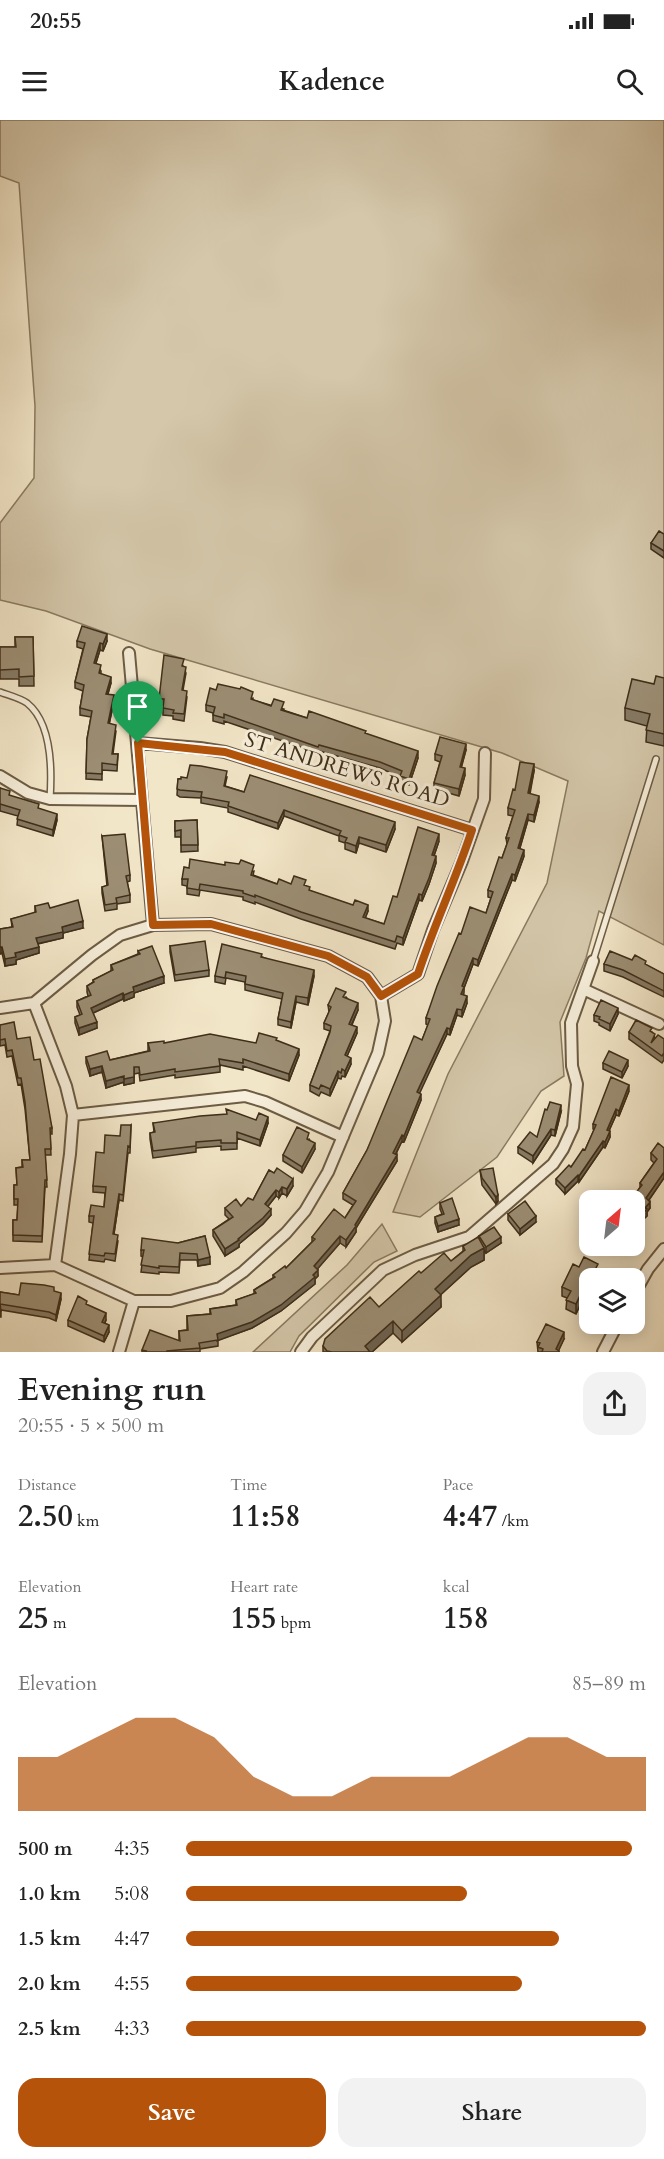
<!DOCTYPE html>
<html lang="en">
<head>
<meta charset="utf-8">
<style>
	body { margin:0; font-family:Cardo,serif; background:#f2f2f2; color:#222; height:100vh; display:flex; flex-direction:column; font-size:22px; white-space:nowrap }
	* { box-sizing:border-box; margin:0 }
	p { font-size:20px; color:#767676 }
	.icon { flex:none; width:33px; height:33px; fill:none; stroke:currentColor; stroke-width:2; stroke-linecap:round; stroke-linejoin:round }
	.map { position:relative; height:1232px; overflow:hidden }
	.details { display:flex; flex-direction:column; background:#fff; flex:1 }
	.details>* { flex:none }
	.needle { width:39px; rotate:28deg }
	.buttons { position:absolute; left:579px; top:1070px; display:grid; gap:12px }
	.buttons a { display:grid; place-items:center; width:66px; height:66px; border-radius:12px; background:#fff; box-shadow:0 3px 15px #0003; font-size:30px }
	.pin { position:absolute; display:grid; place-items:center; width:51px; height:51px; color:#fff; margin:-62px -26px; border-radius:50% 50% 50% 0; rotate:-45deg; box-shadow:0 0 6px #0007 }
	.pin .icon { rotate:45deg }
	.round { display:grid; place-items:center; flex:none; width:63px; height:63px; border-radius:18px; background:#f2f2f2 }
	.headline { display:flex; align-items:center; justify-content:space-between; height:102px; padding:0 18px }
	h1 { font-size:33px; font-weight:700; line-height:45px }
	.figures { display:grid; grid-template-columns:repeat(3,1fr); gap:9px; height:102px; padding:6px 18px }
	.figures div { display:grid; align-content:center }
	.figures b { font-size:30px; font-weight:700 }
	.figures small { font-size:16px; font-weight:400 }
	.figures p { font-size:16px }
	.chart { height:168px; padding:12px 18px }
	.chart p { display:flex; justify-content:space-between }
	.chart svg { width:100%; height:108px; margin-top:6px; fill:#b45309; opacity:.7 }
	.action { display:flex; gap:12px; margin-top:auto; padding:12px 18px }
	.action a { flex:1; height:69px; border-radius:18px; background:#b45309; color:#fff; font-size:24px; font-weight:700; line-height:69px; text-align:center }
	.action a+a { background:#f2f2f2; color:#222 }
	ul { padding:0 18px; list-style:none; font-size:20px }
	li { display:grid; grid-template-columns:96px 72px 1fr; align-items:center; height:45px }
	li i { height:15px; border-radius:8px; background:#b45309 }
	.status { display:flex; justify-content:space-between; align-items:center; height:42px; padding:0 30px; background:#fff; direction:ltr }
	.status svg { height:16px; fill:currentColor }
	header { display:flex; justify-content:space-between; align-items:center; height:78px; padding:0 18px; background:#fff; font-size:27px; font-weight:700 }
	.map>svg:first-child { display:block }
</style>
</head>
<body>
<div class="status"><b>20:55</b><svg viewBox="0 0 49 12"><path d="M0 12V9h3v3zM5 12V6h3v6zM10 12V3h3v9zM15 12V0h3v12zM26 1h20v11H26zM47 4h2v5h-2z"/></svg></div>
<header><svg class="icon" aria-label="menu" viewBox="0 0 24 24"><path d="M4 6h16M4 12h16M4 18h16"/></svg>Kadence<svg class="icon" aria-label="search" viewBox="0 0 24 24"><circle cx="10" cy="10" r="6"/><path d="M15 15l6 6"/></svg></header>
<div class="map">
<svg width="664" height="1232" viewBox="0 0 664 1232">
	<rect width="100%" height="100%" fill="#f2e6c8"/>
	<filter id="stains"><feTurbulence type="fractalNoise" baseFrequency=".00333" numOctaves="4"/><feColorMatrix values="0 0 0 0 .2 0 0 0 0 .09 0 0 0 0 .02 0 0 0 .5 -.17"/></filter>
	<radialGradient id="worn" r=".72"><stop offset=".6" stop-color="#630" stop-opacity="0"/><stop offset="1" stop-color="#630" stop-opacity=".3"/></radialGradient>
	<path fill="#d4c7aa" stroke="#8a7a61" stroke-width="1.5" d="M0,0H664V825L599,791L586,838L560,902L564,956L541,971L497,1037L420,1097L393,1092L448,954L547,763L568,661L502,633L150,529L46,491L0,480V403L34,358L35,286L19,63L0,56Z
		M382,1104L397,1131L374,1142L299,1216L290,1232H253L347,1145Z"/>
	<g fill="none" stroke-linecap="round" stroke-linejoin="round">
		<g stroke="#6c5c44" stroke-width="8">
			<path id="service" d="M0,572C8,575 20,578 27,583C52,603 52,650 50,679
				M593,841L656,639"/>
		</g>
		<g stroke="#6c5c44" stroke-width="14">
			<path id="minor" d="M129,533L153,805
				M138,623L200,628L225,632L472,710
				M0,656L28,673L50,679L142,680
				M583,869L659,904
				M34,883L66,966L73,995L70,1034L55,1145
				M0,888L34,883L92,835L120,815L153,805L211,804L328,836L367,857L381,876
				M73,995L245,976L265,982L343,1017
				M0,1148L55,1145L134,1181H171L220,1168L243,1152L286,1113L305,1091L328,1052L378,933L385,901L381,876L418,854L433,810L462,741L484,679L485,633
				M634,1174L648,1149L664,1129
				M119,1232L134,1181
				M301,1232L312,1217L383,1150L415,1135L469,1117L553,1044L563,1029L573,1007L577,964L572,946L571,903L593,841
				M603,1232L618,1203"/>
		</g>
		<use href="#service" stroke="#f7efdb" stroke-width="5"/>
		<use href="#minor" stroke="#f7efdb" stroke-width="10"/>
	</g>
	<path fill="#867a64" stroke="#3f2e18" stroke-width="1.5" d="M664,414V438L651,429V423Z
		M15,517H33L34,566H19V559H0V527H15Z
		M77,521H107L103,531L100,530L96,543L101,551V554L111,563L108,574L114,581L109,604L116,611L113,634H118L117,651L102,650V660L86,659L87,619L91,597L80,595V588L83,571L75,568V562L83,529L77,527Z
		M183,546L186,553L183,570L187,577L184,601L173,599V596L163,595V585H159V579Z
		M664,558V626L646,622L647,606L625,600V588L654,564Z
		M253,578V580L284,589L283,590L307,598L366,614L418,638L409,665L400,662V657L380,648L319,631L318,633L224,601V604L213,601V593L206,591V585Z
		M466,630L461,647L465,655L459,676L434,669V663L440,642L435,640V634Z
		M534,651L530,674L539,682L534,702L528,700L520,728L524,736L515,761L512,760L478,846L473,844L464,868L463,875L467,883L462,897L457,895L450,915L447,914L419,973L421,980L404,1022L402,1021L396,1034L397,1041L356,1108V1112L346,1127L340,1123L317,1149L318,1156L315,1159V1164L281,1191L252,1208L218,1220V1226L200,1229V1232H142V1230L179,1221V1211L187,1210V1196L210,1194V1189L236,1185V1180L254,1174V1170L273,1158V1155L286,1148L312,1122V1117L345,1098L353,1085L343,1079V1073L367,1030L422,920L428,905L426,904V898L461,814L486,793L491,778L488,777V770L502,738L507,724L506,718L513,696L508,695V688L515,670Z
		M227,657L225,666L244,672L395,709L386,732L359,723L356,733L345,729V723L339,721V716L284,696L278,709L228,692V688L201,683V678L180,677L177,675L178,659L187,658Z
		M0,668L10,676L39,689L57,700L53,716L17,705L18,696L0,691Z
		M197,700L198,731L181,732V717H175V701Z
		M102,716L130,755V761L127,762L130,775V782L117,784V789L105,791L102,773V767L107,766Z
		M439,721L434,736L436,743L429,764L422,781L419,780L403,825L397,823L395,829L301,799L255,782V784L243,780V777L200,770L199,776L187,774V766L182,765V759L254,751L253,755L277,764H291L306,766L310,771L368,791L365,798L384,804L397,777Z
		M35,786L50,788L83,808L63,813V818L38,824L39,833L16,840V844L5,846L2,833L0,834V809L12,807L11,799L35,793Z
		M170,826L209,850V856L175,861L170,832Z
		M138,831L164,863L134,873V877L124,881L123,879L93,893L97,908L79,915L75,903V897L80,895L77,887V881L88,876L87,872V866L93,862V860L111,851V845L138,834Z
		M262,837L314,856L308,885L296,882L291,908L278,905V899L282,879L245,870V862L226,858L225,864L215,862V856Z
		M604,844L646,845L664,854V877L623,857L604,851Z
		M346,877L358,890L352,905L357,913L347,936L351,944L345,957L342,956L341,959L338,958L330,976L321,972L319,976L310,971V965L330,911L324,909V903L329,892L328,885Z
		M618,894L610,911L599,905V903L594,901V895Z
		M0,905L17,919L34,940L52,1008V1014H50L51,1035H45L47,1067H45L42,1122L13,1121V1100H17L18,1085H14V1065H17L16,1048L22,1047V1040H30L25,989L21,964L18,965L12,936L7,937L5,925L0,926Z
		M629,912H652L655,918L664,919V940L662,943L629,919Z
		M277,921L299,935L289,961L243,946V950L220,945V952L175,958V955L140,961L139,953L134,954V963L124,965V962L106,968L102,952L90,956L86,943V937L110,940L148,931V923H256Z
		M603,943L628,946L622,958L603,949Z
		M629,971L619,996L616,995L609,1011L610,1017L605,1028L603,1027L579,1062L578,1061L565,1074L556,1064V1059L571,1047L585,1030L594,1010L593,1009V1004Z
		M561,992L555,1016L551,1015L533,1043L518,1033V1027L537,1017Z
		M153,1003H268L260,1026L237,1018V1029L221,1030V1026L196,1028V1032L153,1038L150,1019V1013L154,1012Z
		M131,1005L130,1033H128L123,1081L119,1080L114,1114L118,1121L115,1141L105,1139L104,1142L89,1140L93,1103L89,1102V1096L104,1087L105,1073L93,1072V1066L104,1033Z
		M309,1019L315,1029L302,1053L283,1041V1035Z
		M664,1028V1058L649,1080L650,1088L647,1092V1096L634,1108V1080L640,1067V1063L654,1043L651,1040V1033Z
		M269,1050L293,1066L287,1076L282,1073L279,1078L276,1076L268,1086L271,1095L263,1104L239,1124V1127L225,1136L213,1116V1110L229,1099L225,1095V1088L241,1086L253,1080Z
		M480,1050L498,1081L496,1084L482,1065Z
		M440,1083L459,1105L438,1112L435,1103V1097L442,1094L440,1089Z
		M508,1094L536,1102L520,1115L508,1100Z
		M205,1116L210,1144L198,1146L197,1140H180L179,1153L159,1152V1154L141,1152L143,1137L141,1136V1130L178,1123Z
		M479,1116L501,1123L486,1133L484,1130V1140L471,1147L440,1175L441,1187L402,1222L393,1213L372,1232H323V1226L379,1187L421,1153L451,1141L463,1131V1126L479,1120Z
		M579,1147L598,1151V1158H590V1168L588,1167L576,1194L566,1189L567,1178L562,1176V1167Z
		M0,1172L19,1175L54,1172L61,1179L56,1201L49,1198L1,1190V1197H0Z
		M87,1185L106,1200L105,1203L109,1212L104,1222L68,1206V1200Z
		M564,1219L558,1230L559,1232H538L537,1222Z"/>
	<path fill="#6d6351" stroke="#3f2e18" stroke-width="1.5" d="M107,514V521L103,531V524Z
		M100,523V530L94,549V543Z
		M111,557V563L106,580V574Z
		M114,575V581L108,610V603Z
		M466,624V630L460,653V647Z
		M418,631V638L409,665V659Z
		M534,644V651L528,680V673Z
		M465,648V655L459,676V669Z
		M539,676V682L534,702V695Z
		M284,690V696L278,709V703Z
		M57,694V700L53,716V710Z
		M528,694V700L518,734V728Z
		M395,702V709L386,732V725Z
		M439,714V721L432,741V735Z
		M359,717V723L356,733V726Z
		M524,730V736L515,761V755Z
		M436,736V743L429,764L422,781V775Z
		M512,754V760L478,846V840Z
		M419,774V780L403,825V818Z
		M368,785V791L363,804V797Z
		M83,801V808L63,813V818L36,824V818L62,807Z
		M0,827H2V833L0,834Z
		M39,827V833L16,840V844L5,846V839L15,833Z
		M473,838V844L464,868V873L461,881L462,866Z
		M314,850V856L308,885V878Z
		M164,856V863L134,873V877L124,881V875L133,867Z
		M123,873V879L91,894V888Z
		M296,876V882L291,908V902Z
		M467,876V883L462,897V890Z
		M358,883V890L349,910V904Z
		M618,888V894L610,911V904Z
		M457,889V895L450,915V909Z
		M97,902V908L79,915V908Z
		M357,907V913L345,941V935Z
		M447,908V914L417,979V972Z
		M299,929V935L289,961V954Z
		M351,938V944L345,957V951Z
		M628,940V946L622,958V952Z
		M102,946V952L90,956V949Z
		M134,947V963L124,965V959Z
		M338,951V958L330,976V969Z
		M124,956V962L106,968V961Z
		M629,965V971L619,996V991Z
		M421,974V980L404,1022V1016Z
		M561,985V992L555,1016V1010Z
		M616,989V995L607,1015V1010Z
		M268,997V1003L260,1026V1020Z
		M551,1009V1015L533,1043V1036Z
		M610,1011V1017L605,1028V1022Z
		M402,1015V1021L393,1039V1033Z
		M603,1021V1027L579,1062V1056Z
		M315,1023V1029L302,1053V1047Z
		M397,1035V1041L356,1108V1112L346,1127V1120Z
		M664,1052V1058L646,1084V1078Z
		M578,1055V1061L565,1074V1068Z
		M293,1059V1066L287,1076V1069Z
		M282,1067V1073L279,1078V1072Z
		M276,1070V1076L265,1090V1084Z
		M119,1074V1080L113,1120V1114Z
		M498,1075V1081L496,1084V1077Z
		M650,1082V1088L647,1092V1096L634,1108V1102Z
		M271,1089V1095L263,1104L239,1124V1127L225,1136V1129L238,1119Z
		M536,1096V1102L520,1115V1109Z
		M459,1099V1105L438,1112V1106Z
		M340,1116V1123L314,1153V1146Z
		M501,1117V1123L486,1133V1127Z
		M484,1128V1140L471,1147L435,1180V1169L471,1135Z
		M210,1137V1144L198,1146V1140Z
		M318,1150V1156L315,1159V1164L281,1191L252,1208L217,1221V1214L313,1155Z
		M588,1158V1167L576,1194V1184Z
		M61,1173V1179L56,1201V1195Z
		M441,1175V1187L402,1222V1211Z
		M106,1193V1200L102,1208V1202Z
		M393,1201V1213L372,1232H365V1226Z
		M109,1205V1212L104,1222V1216Z
		M564,1212V1219L558,1232L556,1229Z"/>
	<path fill="#9c8e74" stroke="#3f2e18" stroke-width="1.5" d="M659,411L664,414V431L651,423Z
		M82,506L107,514L103,524L100,523L94,543L101,545L99,553L111,557L106,574L114,575L108,603L116,605L112,634H118L117,645L102,643V654L86,653L87,619L92,591L80,588L84,565L75,562L85,523L77,521Z
		M15,517H33L34,556L19,557V549L0,550V527H16Z
		M164,535L184,539L182,546L186,547L182,570L187,571L184,594L173,593L174,590L163,588L164,579H159Z
		M656,556L664,558V614L646,610L650,594L625,588L632,559L654,564Z
		M218,564L240,569L241,567L253,572L251,579L271,586L274,579L284,582L281,590L307,598L309,591L366,611L365,613L418,631L409,659L400,656L402,651L380,642L319,625L318,627L224,594V598L213,595L215,587L206,585L210,568L216,570Z
		M440,617L466,624L460,647L465,648L459,669L434,663L442,636L435,634Z
		M520,642L534,644L528,673L539,676L534,695L528,694L518,728L524,730L515,755L512,754L478,840L473,838L462,866L464,867L461,874L467,876L462,890L457,889L450,909L447,908L417,972L421,974L404,1016L402,1015L393,1033L397,1035L355,1105L356,1106L346,1120L340,1116L314,1146L318,1150L313,1155L315,1157L281,1185L252,1202L217,1214L218,1220L199,1223L200,1228L167,1231V1232H145L146,1231L142,1230L150,1210L180,1221L179,1211L188,1210L187,1196L211,1194L210,1189L237,1185L236,1180L256,1173L254,1170L275,1157L273,1155L285,1146L286,1148L315,1119L312,1117L334,1089L345,1098L356,1081L343,1073L367,1030L414,916L422,920L430,899L426,898L437,866L459,813L461,814L470,787L486,793L493,772L488,770L499,737L502,738L509,718H506L515,690L508,688L513,669L515,670Z
		M190,645L201,646L227,651L224,666L244,672L250,655L395,702L386,725L359,717L356,726L345,722L347,718L339,715L341,711L284,690L278,703L228,686L229,682L201,677L202,672L180,670L177,669L178,659H181V657L187,658Z
		M0,668L10,671L9,675L39,684L38,688L57,694L53,710L17,699L20,690L0,684Z
		M197,700L198,725H181V710L175,711V701Z
		M418,707L439,714L432,735L436,736L429,758L422,775L419,774L403,818L397,816L395,822L301,792L255,775V777L243,773V771L200,764L199,770L187,768L188,759H182L184,747L189,748L190,739L225,745V742L239,744L241,740L254,745L251,755L277,764L279,759L291,764L294,756L306,760L304,765L310,767L309,770L353,785L355,780L368,785L363,797L384,804L393,776L397,777Z
		M125,714L130,755L126,756L130,775L116,778L117,783L105,785L102,767L108,765L102,716Z
		M78,780L83,801L62,807L63,812L36,818L39,827L15,833L16,837L5,839L2,827H0V809L13,807L11,799L36,792L35,786L48,783L50,788Z
		M205,821L209,850L175,855L170,826Z
		M222,824L262,834L261,837L314,850L308,878L296,876L291,902L278,899L283,873L245,864L246,856L226,852L225,858L215,856Z
		M152,826L164,856L133,867L134,871L124,875L123,873L91,888L97,902L79,908L75,897L82,894L77,881L91,875L87,866L94,862L93,860L113,850L111,845L140,834L138,831Z
		M610,831L632,840L635,835L646,841L645,844L664,854V871L623,850L604,844Z
		M336,868L346,872L343,877L358,883L349,904L357,907L345,935L351,938L345,951L342,949L341,953L338,951L330,969L321,965L319,969L310,965L330,912L331,906L324,903L331,887L328,885Z
		M601,880L618,888L610,904L599,899L600,897L594,895Z
		M636,900L652,908L650,911L655,914L651,923L658,915L664,919V933L662,936L629,912Z
		M14,902L17,919L30,917L34,940L40,939L52,1008H50L51,1029H45L47,1060H45L42,1116L13,1115V1100H17L18,1079H14V1065H17L16,1048L23,1047L22,1040H30L25,982L21,958H18L12,930L7,931L5,919L0,920V905Z
		M259,913L277,918L276,920L299,929L289,954L243,939V943L219,939L220,946L175,952V949L140,955L139,947H134V957L124,959V956L106,961L102,946L90,949L86,937L107,931L110,940L150,931L148,923L164,921V923L210,914L256,923Z
		M609,931L628,940L622,952L603,943Z
		M611,957L629,965L619,991L616,989L607,1010L610,1011L605,1022L603,1021L579,1056L578,1055L565,1068L556,1059L569,1045L571,1047L583,1029L585,1030L596,1005L593,1004Z
		M550,982L561,985L555,1010L551,1009L533,1036L518,1027L530,1012L537,1017L545,989L547,990Z
		M226,989L256,1000L259,993L268,997L260,1020L237,1012V1023H221V1020L196,1022V1026L153,1031L150,1013L155,1012L153,1003L200,996L227,994Z
		M121,1005H131L130,1027L128,1026L123,1075L119,1074L113,1114L118,1115L115,1134L105,1133L104,1136L89,1134L94,1096H89L91,1085L104,1087L106,1067L93,1066L96,1032L104,1033L105,1015L120,1016Z
		M297,1007L309,1013L307,1019L315,1023L302,1047L283,1035Z
		M658,1023L664,1028V1052L646,1078L650,1082L645,1088L647,1089L634,1102V1080H630L642,1065L640,1063L657,1039L651,1033Z
		M277,1048L293,1059L287,1069L282,1067L279,1072L276,1070L265,1084L271,1089L263,1098L238,1119L239,1120L225,1129L213,1110L233,1097L225,1088L236,1079L241,1086L248,1078L253,1080L269,1050L274,1053Z
		M493,1048L498,1075L496,1077L482,1058L480,1050Z
		M452,1078L459,1099L438,1106L435,1097L444,1094L440,1083Z
		M525,1081L536,1096L520,1109L508,1094Z
		M494,1107L501,1117L486,1127L479,1116Z
		M205,1116L210,1137L198,1140L197,1134L180,1133L179,1147L159,1146V1148L141,1145L144,1130H141L142,1118L178,1123Z
		M478,1117L484,1128L471,1135L435,1169L441,1175L402,1211L393,1201L365,1226L370,1232H332L327,1231L323,1226L325,1219L370,1177L379,1187L419,1151L421,1153L444,1133L451,1141L465,1130L463,1126Z
		M584,1137L598,1144L595,1150L598,1152L595,1158H588L576,1184L566,1180L571,1171L562,1167L573,1144L579,1147Z
		M21,1163L44,1165L54,1167V1171L61,1173L56,1195L49,1192L0,1184L1,1191H0V1172L19,1175Z
		M78,1176L87,1181L86,1184L106,1193L102,1202L109,1205L104,1216L68,1200Z
		M546,1204L564,1212L556,1229L559,1231V1232H542L543,1229L538,1227L540,1223L537,1222Z"/>
	<g fill="none" stroke-linecap="round" stroke-linejoin="round">
		<g stroke="#fff" stroke-width="12">
			<path id="route" d="M138,623L225,632L472,710C456,759 434,805 418,854L381,876L367,857L328,836L211,804L153,805Z"/>
		</g>
		<use href="#route" stroke="#b45309" stroke-width="8"/>
	</g>
	<g text-anchor="middle" dominant-baseline="central" stroke-width="6" stroke-linejoin="round" paint-order="stroke">
		<g font-size="21" fill="#3f2e18" stroke="#f7efdb">
			<text transform="translate(347 650) rotate(17)">ST ANDREWS ROAD</text>
		</g>
	</g>
	<rect width="100%" height="100%" filter="url(#stains)"/>
	<rect width="100%" height="100%" fill="url(#worn)"/>
</svg>
<div class="buttons">
<a><svg class="needle" viewBox="-14 -14 28 28"><path d="M0-13l5 13h-10z" fill="#e53935"/><path d="M0 13l5-13h-10z" fill="#767676"/></svg></a>
<a><svg class="icon" aria-label="layers" viewBox="0 0 24 24"><path d="M12 4l9 5-9 5-9-5zM3 14l9 5 9-5"/></svg></a>
</div>
<div class="pin" style="left:138px;top:623px;background:#1e9e55"><svg class="icon" aria-label="arrive" viewBox="0 0 24 24"><path d="M6 21V4h12l-3 4 3 4H6"/></svg></div>
</div>
<section class="details">
<div class="headline"><div><h1>Evening run</h1><p>20:55 · 5 × 500 m</p></div><a class="round"><svg class="icon" aria-label="share" viewBox="0 0 24 24"><path d="M12 15V3M7 8l5-5 5 5M5 13v7h14v-7"/></svg></a></div>
<div class="figures">
<div><p>Distance</p><b>2.50<small> km</small></b></div>
<div><p>Time</p><b>11:58</b></div>
<div><p>Pace</p><b>4:47<small> /km</small></b></div>
</div>
<div class="figures">
<div><p>Elevation</p><b>25<small> m</small></b></div>
<div><p>Heart rate</p><b>155<small> bpm</small></b></div>
<div><p>kcal</p><b>158</b></div>
</div>
<div class="chart"><p><span>Elevation</span>85–89 m</p>
<svg viewBox="0 0 160 44" preserveAspectRatio="none"><path d="M0 44V22L10 22L20 14L30 6L40 6L50 14L60 30L70 38L80 38L90 30L100 30L110 30L120 22L130 14L140 14L150 22L160 22V44z"/></svg>
</div>
<ul>
<li><b>500 m</b>4:35<i style="width:97%"></i></li>
<li><b>1.0 km</b>5:08<i style="width:61%"></i></li>
<li><b>1.5 km</b>4:47<i style="width:81%"></i></li>
<li><b>2.0 km</b>4:55<i style="width:73%"></i></li>
<li><b>2.5 km</b>4:33<i style="width:100%"></i></li>
</ul>
<div class="action"><a>Save</a><a>Share</a></div>
</section>
</body>
</html>
